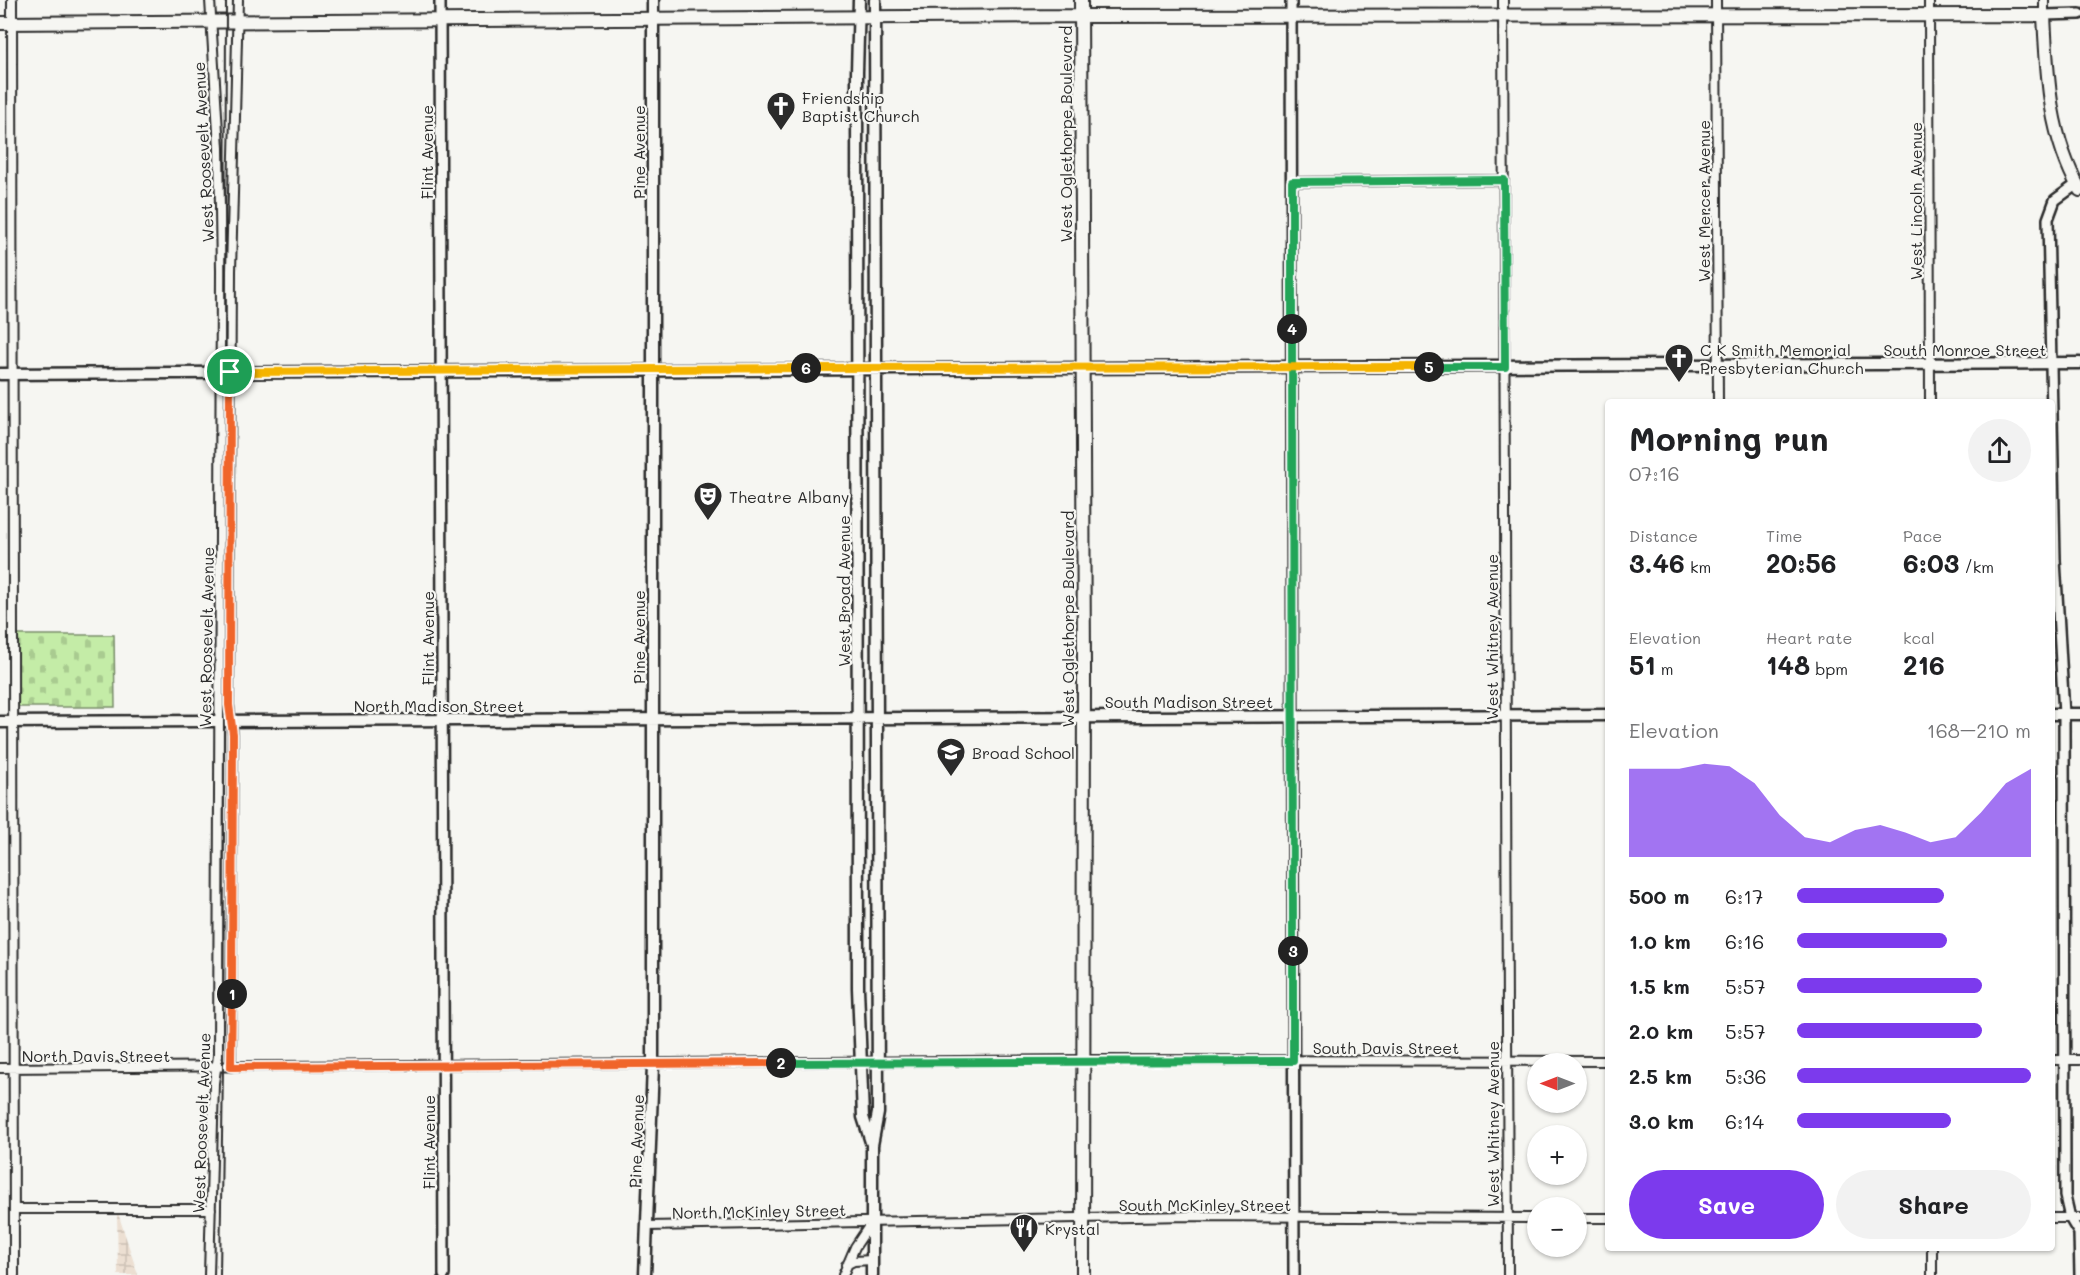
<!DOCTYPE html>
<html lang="en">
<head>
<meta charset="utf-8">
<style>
	body { margin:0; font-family:Mali,sans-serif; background:#f2f2f2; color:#202124; height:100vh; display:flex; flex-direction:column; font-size:22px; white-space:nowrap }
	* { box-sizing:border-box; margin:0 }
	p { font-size:20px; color:#757577 }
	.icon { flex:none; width:33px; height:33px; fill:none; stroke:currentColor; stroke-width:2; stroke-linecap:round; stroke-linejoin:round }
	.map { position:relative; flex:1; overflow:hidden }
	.sheet { position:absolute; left:1605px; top:399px; width:450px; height:852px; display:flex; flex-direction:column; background:#fff; border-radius:6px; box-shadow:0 2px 4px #0004 }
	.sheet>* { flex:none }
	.needle { width:39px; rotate:270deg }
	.controls { position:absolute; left:1527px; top:1053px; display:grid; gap:12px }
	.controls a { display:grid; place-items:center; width:60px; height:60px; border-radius:50%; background:#fff; box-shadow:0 2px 4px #0004; font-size:30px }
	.pin { position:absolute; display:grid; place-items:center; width:51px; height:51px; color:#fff; margin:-26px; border:3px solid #fff; border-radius:50%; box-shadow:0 2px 6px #0007 }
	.km { position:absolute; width:30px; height:30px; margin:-15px; border-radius:50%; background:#222; color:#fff; font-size:16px; line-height:30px; text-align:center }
	.round { display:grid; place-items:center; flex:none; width:63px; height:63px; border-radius:32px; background:#f2f2f2 }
	.headline { display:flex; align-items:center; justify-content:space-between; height:102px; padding:0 24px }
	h1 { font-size:33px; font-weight:700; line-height:45px }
	.metrics { display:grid; grid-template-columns:repeat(3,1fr); gap:9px; height:102px; padding:6px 24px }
	.metrics div { display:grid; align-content:center }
	.metrics b { font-size:26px; font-weight:700 }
	.metrics small { font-size:16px; font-weight:400 }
	.metrics p { font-size:16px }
	.chart { height:168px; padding:12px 24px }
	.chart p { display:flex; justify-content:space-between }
	.chart svg { width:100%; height:108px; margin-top:6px; fill:#7c3aed; opacity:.7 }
	.button { display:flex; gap:12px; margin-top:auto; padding:12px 24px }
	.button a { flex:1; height:69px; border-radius:36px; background:#7c3aed; color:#fff; font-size:24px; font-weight:700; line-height:69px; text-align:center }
	.button a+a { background:#f2f2f2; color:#202124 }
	ul { padding:0 24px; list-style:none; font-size:20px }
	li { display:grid; grid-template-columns:96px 72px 1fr; align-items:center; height:45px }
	li i { height:15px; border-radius:8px; background:#7c3aed }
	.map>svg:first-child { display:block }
</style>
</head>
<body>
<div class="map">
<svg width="2080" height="1275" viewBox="0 0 2080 1275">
	<defs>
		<pattern id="industrial-grid" width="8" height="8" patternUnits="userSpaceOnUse" patternTransform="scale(1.5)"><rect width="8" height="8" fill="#ecdfd2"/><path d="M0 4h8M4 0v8" fill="none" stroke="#cbc0b4"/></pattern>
		<pattern id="cemetery-stones" width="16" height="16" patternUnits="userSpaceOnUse" patternTransform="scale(1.5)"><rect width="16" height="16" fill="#c4eca7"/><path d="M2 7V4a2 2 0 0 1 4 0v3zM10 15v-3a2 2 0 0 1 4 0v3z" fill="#a9cb90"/></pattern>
	</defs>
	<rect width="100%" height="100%" fill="#f6f6f2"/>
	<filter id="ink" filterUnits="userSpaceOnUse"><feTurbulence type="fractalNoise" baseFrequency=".0167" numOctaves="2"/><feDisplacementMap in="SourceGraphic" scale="12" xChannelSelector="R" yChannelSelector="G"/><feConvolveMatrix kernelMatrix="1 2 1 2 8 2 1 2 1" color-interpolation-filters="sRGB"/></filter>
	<g filter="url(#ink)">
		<path fill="url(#industrial-grid)" d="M117,1210L138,1275H118Z"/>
		<path fill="url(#cemetery-stones)" stroke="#788c69" stroke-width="1.5" d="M18,635H114L115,707H18Z"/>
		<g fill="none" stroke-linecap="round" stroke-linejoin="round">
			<g stroke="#2b2b2b" stroke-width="12">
				<path id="minor" d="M12,0L14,1275
					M1503,0L1508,1275
					M1716,0L1718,402
					M1929,0L1930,402
					M2044,0V15
					M1292,182L1504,180
					M2052,1060H2080
					M231,1067L233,734L229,705L231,271L238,0
					M0,1068L1089,1060L1608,1061
					M14,1209H211
					M1576,1218H1608
					M2052,1218H2080
					M647,1226L1188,1216L1538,1218
					M1932,1248V1275
					M846,1265L854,1261L872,1260
					M209,1275L214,1083L218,1056L221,271L219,148L210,0
					M843,1275L855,1247L871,1223"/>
			</g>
			<g stroke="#2b2b2b" stroke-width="14">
				<path id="tertiary" d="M440,0L444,1275
					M1291,0L1294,1275
					M2044,15L2080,14
					M2077,184L2055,200L2048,219L2055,560L2064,714L2065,1196L2070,1218L2079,1233L2080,1275"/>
			</g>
			<g stroke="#2b2b2b" stroke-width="15">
				<path id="secondary" d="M859,0L857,72L858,988L863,1117L871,1142
					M0,374C693,368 1387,368 2080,363
					M2052,714H2080
					M0,722L1608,715
					M645,1275L653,1065V0
					M872,1275V1145L878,1113L875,0"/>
			</g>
			<g stroke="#2b2b2b" stroke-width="16">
				<path id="primary" d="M1081,0L1084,666L1083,1275
					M0,23L1081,16L2044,15C2047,77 2049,135 2080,190"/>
			</g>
			<use href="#minor" stroke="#f6f6f2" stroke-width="8"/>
			<use href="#tertiary" stroke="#f6f6f2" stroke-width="9"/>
			<use href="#secondary" stroke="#f6f6f2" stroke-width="10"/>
			<use href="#primary" stroke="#f6f6f2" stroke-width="12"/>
			<path stroke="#2b2b2b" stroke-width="2" d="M220,1275L223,1067L226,0"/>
		</g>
	</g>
	<g fill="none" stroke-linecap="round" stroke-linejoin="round" filter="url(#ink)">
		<g stroke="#fff" stroke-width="12">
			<path id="split-1" d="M230,372L229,705L233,734L232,994"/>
		</g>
		<g stroke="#fff" stroke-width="12">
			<path id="split-2" d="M232,994L231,1067L781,1063"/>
		</g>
		<g stroke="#fff" stroke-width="12">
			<path id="split-3" d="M781,1063L1293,1061V951"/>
		</g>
		<g stroke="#fff" stroke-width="12">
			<path id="split-4" d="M1292,329L1293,951"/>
		</g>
		<g stroke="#fff" stroke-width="12">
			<path id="split-5" d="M1292,329V182L1504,180L1505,367H1429"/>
		</g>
		<g stroke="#fff" stroke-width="12">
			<path id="split-6" d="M806,368L1429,367"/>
		</g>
		<g stroke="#fff" stroke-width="12">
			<path id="split-7" d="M230,372L806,368"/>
		</g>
		<use href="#split-1" stroke="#f0652b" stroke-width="8"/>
		<use href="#split-2" stroke="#f0652b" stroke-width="8"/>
		<use href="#split-3" stroke="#22a559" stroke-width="8"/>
		<use href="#split-4" stroke="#22a559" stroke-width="8"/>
		<use href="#split-5" stroke="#22a559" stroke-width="8"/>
		<use href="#split-6" stroke="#f5b400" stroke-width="8"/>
		<use href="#split-7" stroke="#f5b400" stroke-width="8"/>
	</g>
	<defs>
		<g id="church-pin" transform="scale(1.5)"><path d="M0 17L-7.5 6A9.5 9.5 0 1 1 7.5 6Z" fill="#2b2b2b" stroke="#f6f6f2"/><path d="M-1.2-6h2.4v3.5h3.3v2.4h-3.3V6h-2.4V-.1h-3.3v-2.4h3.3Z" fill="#fff"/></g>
		<g id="theatre-pin" transform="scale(1.5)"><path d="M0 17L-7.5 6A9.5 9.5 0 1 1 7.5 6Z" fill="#2b2b2b" stroke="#f6f6f2"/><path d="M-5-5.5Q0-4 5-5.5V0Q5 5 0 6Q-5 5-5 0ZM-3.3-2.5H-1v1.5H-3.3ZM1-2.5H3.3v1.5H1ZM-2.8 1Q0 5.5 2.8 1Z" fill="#fff"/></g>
		<g id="school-pin" transform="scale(1.5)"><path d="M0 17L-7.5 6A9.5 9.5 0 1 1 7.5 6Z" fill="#2b2b2b" stroke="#f6f6f2"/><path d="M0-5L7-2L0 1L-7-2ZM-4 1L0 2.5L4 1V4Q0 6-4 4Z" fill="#fff"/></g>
		<g id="restaurant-pin" transform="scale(1.5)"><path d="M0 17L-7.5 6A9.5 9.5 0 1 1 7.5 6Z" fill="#2b2b2b" stroke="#f6f6f2"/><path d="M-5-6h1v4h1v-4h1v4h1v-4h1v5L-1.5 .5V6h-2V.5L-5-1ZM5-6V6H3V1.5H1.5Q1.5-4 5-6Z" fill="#fff"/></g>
	</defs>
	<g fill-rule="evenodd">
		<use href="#church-pin" x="781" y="106"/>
		<use href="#church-pin" x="1679" y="358"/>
		<use href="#theatre-pin" x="708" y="496"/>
		<use href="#school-pin" x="951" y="752"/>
		<use href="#restaurant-pin" x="1024" y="1228"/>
	</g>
	<g text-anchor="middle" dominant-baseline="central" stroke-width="4.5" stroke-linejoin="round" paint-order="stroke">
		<g font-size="16" fill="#2b2b2b" stroke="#f6f6f2" text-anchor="start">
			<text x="802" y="97">Friendship<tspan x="802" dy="18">Baptist Church</tspan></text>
			<text x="1700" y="349">C K Smith Memorial<tspan x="1700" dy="18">Presbyterian Church</tspan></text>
			<text x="729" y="496">Theatre Albany</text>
			<text x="972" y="752">Broad School</text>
			<text x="1045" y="1228">Krystal</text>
		</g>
		<g font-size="16" fill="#2b2b2b" stroke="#f6f6f2">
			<text transform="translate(1065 134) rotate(-90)">West Oglethorpe Boulevard</text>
			<text transform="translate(203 152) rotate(-93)">West Roosevelt Avenue</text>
			<text transform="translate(426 152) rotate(-90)">Flint Avenue</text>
			<text transform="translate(638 152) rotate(-90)">Pine Avenue</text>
			<text transform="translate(1703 201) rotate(-90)">West Mercer Avenue</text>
			<text transform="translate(1915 201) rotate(-90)">West Lincoln Avenue</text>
			<text x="1965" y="349">South Monroe Street</text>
			<text transform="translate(843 591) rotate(-90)">West Broad Avenue</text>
			<text transform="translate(1067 619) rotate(-90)">West Oglethorpe Boulevard</text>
			<text transform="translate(206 637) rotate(-89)">West Roosevelt Avenue</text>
			<text transform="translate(638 637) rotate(-90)">Pine Avenue</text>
			<text transform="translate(1491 637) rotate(-90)">West Whitney Avenue</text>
			<text transform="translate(427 638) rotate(-90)">Flint Avenue</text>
			<text x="1189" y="701">South Madison Street</text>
			<text x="439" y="705">North Madison Street</text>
			<text x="1386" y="1047">South Davis Street</text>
			<text x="96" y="1055">North Davis Street</text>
			<text transform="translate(201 1123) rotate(-88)">West Roosevelt Avenue</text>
			<text transform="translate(1492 1124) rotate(-90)">West Whitney Avenue</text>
			<text transform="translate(636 1141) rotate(-88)">Pine Avenue</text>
			<text transform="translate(428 1142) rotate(-90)">Flint Avenue</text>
			<text x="1205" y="1204">South McKinley Street</text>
			<text transform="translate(759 1211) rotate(-1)">North McKinley Street</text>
		</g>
	</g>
</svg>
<div class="controls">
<a><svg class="needle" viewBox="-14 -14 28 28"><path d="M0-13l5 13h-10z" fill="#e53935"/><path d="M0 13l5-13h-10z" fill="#757577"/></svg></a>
<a>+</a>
<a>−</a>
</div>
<div class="pin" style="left:230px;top:372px;background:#1e9e55"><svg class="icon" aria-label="arrive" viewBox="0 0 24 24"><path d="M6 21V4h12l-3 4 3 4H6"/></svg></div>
<b class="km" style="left:232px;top:994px">1</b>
<b class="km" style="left:781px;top:1063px">2</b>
<b class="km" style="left:1293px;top:951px">3</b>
<b class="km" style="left:1292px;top:329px">4</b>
<b class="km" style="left:1429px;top:367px">5</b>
<b class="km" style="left:806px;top:368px">6</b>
<section class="sheet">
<div class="headline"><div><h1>Morning run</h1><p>07:16</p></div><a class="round"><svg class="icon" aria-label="share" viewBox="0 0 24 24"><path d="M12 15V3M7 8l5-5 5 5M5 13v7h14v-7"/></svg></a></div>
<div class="metrics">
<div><p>Distance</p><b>3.46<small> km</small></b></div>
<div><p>Time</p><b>20:56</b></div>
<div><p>Pace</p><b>6:03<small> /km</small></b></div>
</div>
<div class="metrics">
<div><p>Elevation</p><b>51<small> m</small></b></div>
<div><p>Heart rate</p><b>148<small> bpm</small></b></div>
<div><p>kcal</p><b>216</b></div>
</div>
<div class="chart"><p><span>Elevation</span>168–210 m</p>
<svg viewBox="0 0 160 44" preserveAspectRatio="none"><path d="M0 44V8L10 8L20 8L30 6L40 7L50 14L60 27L70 36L80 38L90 33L100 31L110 34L120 38L130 36L140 26L150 14L160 8V44z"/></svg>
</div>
<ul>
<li><b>500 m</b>6:17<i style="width:63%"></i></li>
<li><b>1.0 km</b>6:16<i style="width:64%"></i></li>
<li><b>1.5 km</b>5:57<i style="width:79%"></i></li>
<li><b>2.0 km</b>5:57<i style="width:79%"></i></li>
<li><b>2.5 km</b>5:36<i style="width:100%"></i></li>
<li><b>3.0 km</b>6:14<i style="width:66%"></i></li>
</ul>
<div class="button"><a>Save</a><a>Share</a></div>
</section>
</div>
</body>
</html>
